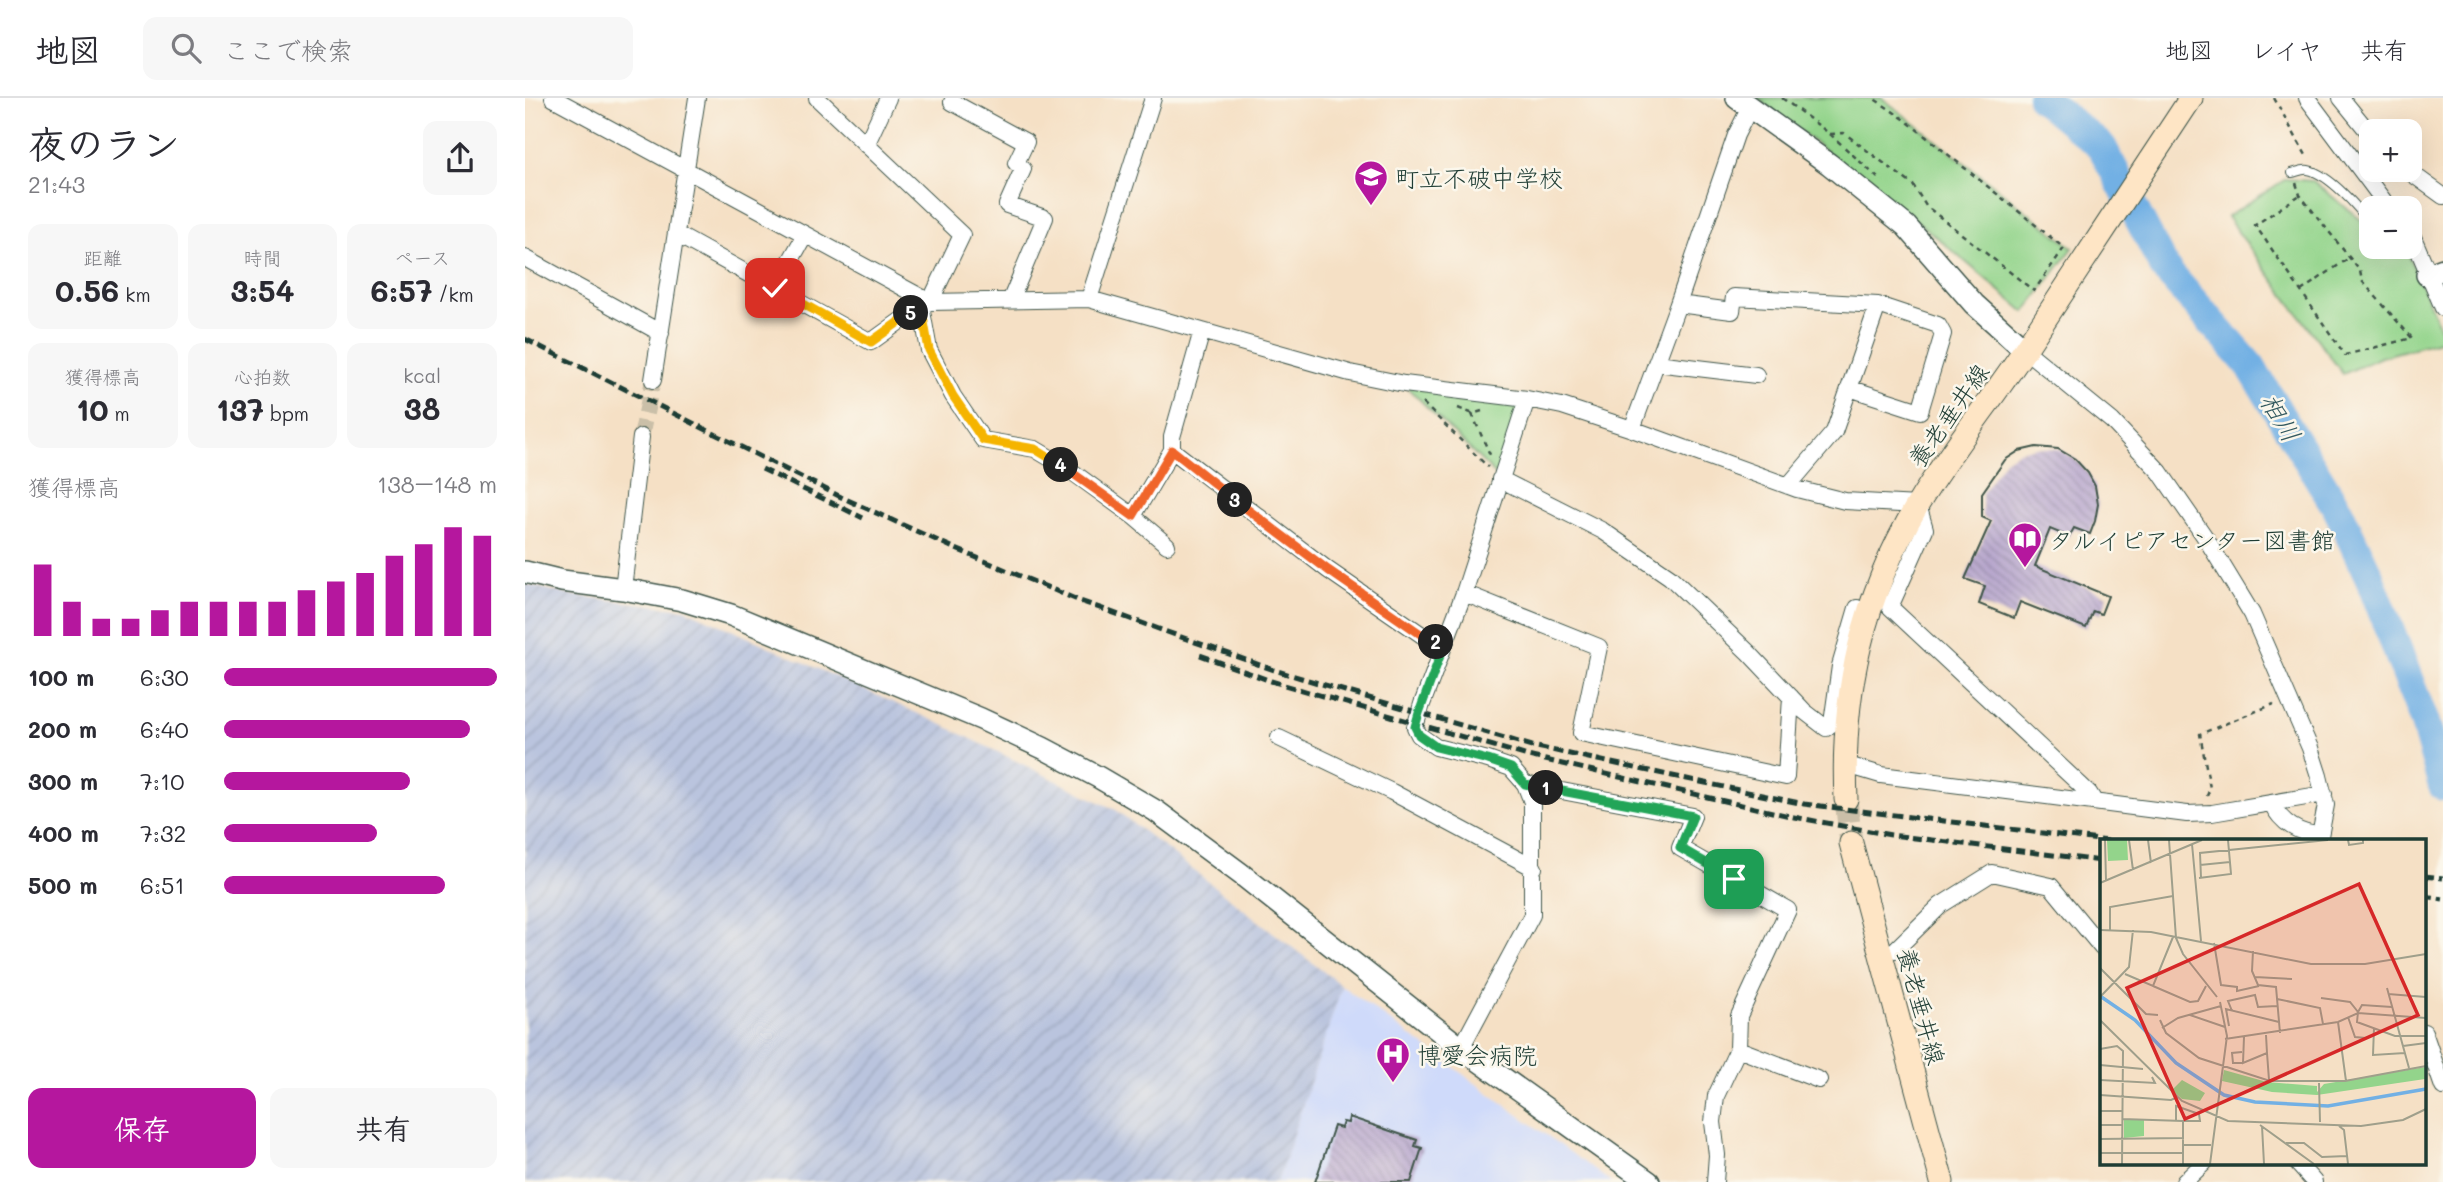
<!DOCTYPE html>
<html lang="ja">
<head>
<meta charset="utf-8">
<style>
	body { margin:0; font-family:Mali,"Klee One",sans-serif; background:#f7f7f7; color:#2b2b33; height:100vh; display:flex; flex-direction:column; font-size:26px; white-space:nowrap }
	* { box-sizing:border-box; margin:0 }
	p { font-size:23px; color:#7c7c81 }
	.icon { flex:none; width:38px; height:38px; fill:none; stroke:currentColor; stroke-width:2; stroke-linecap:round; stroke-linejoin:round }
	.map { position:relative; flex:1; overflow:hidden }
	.details { display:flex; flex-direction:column; background:#fff; width:525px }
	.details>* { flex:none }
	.fabs { position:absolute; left:1834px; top:21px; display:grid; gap:14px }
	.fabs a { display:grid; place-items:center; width:63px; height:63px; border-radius:14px; background:#fff; box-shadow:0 7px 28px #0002; font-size:35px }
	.pin { position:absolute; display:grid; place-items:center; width:60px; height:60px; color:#fff; margin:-30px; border-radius:14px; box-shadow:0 4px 10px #0006 }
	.km { position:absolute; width:35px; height:35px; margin:-18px; border-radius:50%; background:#222; color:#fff; font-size:19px; line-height:35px; text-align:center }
	.round { display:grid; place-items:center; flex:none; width:74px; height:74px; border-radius:14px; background:#f7f7f7 }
	.summary { display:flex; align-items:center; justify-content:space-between; height:119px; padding:0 28px }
	h1 { font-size:38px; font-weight:700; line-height:52px }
	.stats { display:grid; grid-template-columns:repeat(3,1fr); gap:10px; height:119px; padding:7px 28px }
	.stats div { display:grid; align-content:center; border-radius:14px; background:#f7f7f7; text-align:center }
	.stats b { font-size:30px; font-weight:700 }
	.stats small { font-size:19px; font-weight:400 }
	.stats p { font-size:19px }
	.chart { height:196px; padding:14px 28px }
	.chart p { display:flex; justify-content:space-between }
	.chart svg { width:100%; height:126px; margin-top:7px; stroke:#b5179e; stroke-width:6 }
	.primary-button { display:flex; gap:14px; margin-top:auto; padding:14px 28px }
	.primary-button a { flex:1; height:80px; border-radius:14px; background:#b5179e; color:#fff; font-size:28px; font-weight:700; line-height:80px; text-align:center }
	.primary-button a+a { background:#f7f7f7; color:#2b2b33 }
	ul { padding:0 28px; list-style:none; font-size:23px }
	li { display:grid; grid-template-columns:112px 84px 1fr; align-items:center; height:52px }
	li i { height:18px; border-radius:9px; background:#b5179e }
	header { display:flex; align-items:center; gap:42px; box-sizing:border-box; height:98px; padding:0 35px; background:#fff; border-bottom:2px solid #e1e1e2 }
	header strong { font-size:33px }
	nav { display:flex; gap:38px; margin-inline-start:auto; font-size:24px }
	.search { width:490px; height:63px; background:#f7f7f7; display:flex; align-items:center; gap:18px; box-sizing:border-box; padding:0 24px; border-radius:14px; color:#7c7c81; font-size:26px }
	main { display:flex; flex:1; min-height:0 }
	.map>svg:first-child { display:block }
</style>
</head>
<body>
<header>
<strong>地図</strong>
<div class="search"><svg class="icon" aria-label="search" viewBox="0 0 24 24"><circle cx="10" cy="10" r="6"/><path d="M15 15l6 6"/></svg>ここで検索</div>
<nav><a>地図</a><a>レイヤ</a><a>共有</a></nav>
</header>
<main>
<section class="details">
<div class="summary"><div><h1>夜のラン</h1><p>21:43</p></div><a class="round"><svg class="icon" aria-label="share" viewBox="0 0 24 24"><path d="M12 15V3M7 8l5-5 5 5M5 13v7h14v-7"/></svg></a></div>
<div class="stats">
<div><p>距離</p><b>0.56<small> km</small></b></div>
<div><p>時間</p><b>3:54</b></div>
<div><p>ペース</p><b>6:57<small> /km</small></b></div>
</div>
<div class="stats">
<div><p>獲得標高</p><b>10<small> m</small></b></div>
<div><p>心拍数</p><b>137<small> bpm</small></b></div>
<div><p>kcal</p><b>38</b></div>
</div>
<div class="chart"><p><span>獲得標高</span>138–148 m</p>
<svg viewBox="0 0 160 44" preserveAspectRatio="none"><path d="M5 44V19M15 44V32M25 44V38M35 44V38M45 44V35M55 44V32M65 44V32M75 44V32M85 44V32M95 44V28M105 44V25M115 44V22M125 44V16M135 44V12M145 44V6M155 44V9"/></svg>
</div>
<ul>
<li><b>100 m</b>6:30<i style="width:100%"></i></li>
<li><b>200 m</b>6:40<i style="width:90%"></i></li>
<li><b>300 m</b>7:10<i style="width:68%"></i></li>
<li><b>400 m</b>7:32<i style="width:56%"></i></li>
<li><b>500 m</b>6:51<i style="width:81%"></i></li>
</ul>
<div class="primary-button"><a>保存</a><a>共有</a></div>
</section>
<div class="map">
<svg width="1918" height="1084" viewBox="0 0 1918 1084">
	<defs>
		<pattern id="industrial-furrows" width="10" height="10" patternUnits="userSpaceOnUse" patternTransform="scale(1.75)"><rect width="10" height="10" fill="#bac4de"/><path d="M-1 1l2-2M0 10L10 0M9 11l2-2" fill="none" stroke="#9fa9bf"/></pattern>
		<pattern id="building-back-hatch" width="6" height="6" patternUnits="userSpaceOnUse" patternTransform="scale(1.75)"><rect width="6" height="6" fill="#b2a0cb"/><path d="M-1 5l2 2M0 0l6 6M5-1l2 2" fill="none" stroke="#9084a6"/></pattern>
	</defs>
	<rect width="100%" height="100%" fill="#fbf7ec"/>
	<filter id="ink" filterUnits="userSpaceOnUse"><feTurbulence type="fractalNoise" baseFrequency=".0143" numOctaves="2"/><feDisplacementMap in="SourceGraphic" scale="14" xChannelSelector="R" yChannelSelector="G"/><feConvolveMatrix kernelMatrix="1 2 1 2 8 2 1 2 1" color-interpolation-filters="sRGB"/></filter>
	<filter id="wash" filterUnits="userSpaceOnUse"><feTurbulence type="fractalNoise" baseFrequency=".00686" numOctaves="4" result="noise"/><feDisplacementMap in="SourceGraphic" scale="28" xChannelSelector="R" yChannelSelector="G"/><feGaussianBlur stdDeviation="1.57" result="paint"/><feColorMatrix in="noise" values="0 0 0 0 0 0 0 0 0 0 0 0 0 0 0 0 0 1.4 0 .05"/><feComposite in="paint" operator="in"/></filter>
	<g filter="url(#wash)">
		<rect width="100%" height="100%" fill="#f5e0c5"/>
		<path fill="#cfdafa" d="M817,888L1086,1084H752Z"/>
		<path fill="url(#industrial-furrows)" d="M0,486L45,497L160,511L416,626L591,712L817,888L752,1084H0Z"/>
		<path fill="#93d48b" stroke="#598860" stroke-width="2" d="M1232,0H1357L1548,150L1500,214L1397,127Z
			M1761,81L1788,83L1846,130V149H1880L1918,237V242L1856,259L1818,276L1702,119Z
			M879,286L1002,301L975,381Z"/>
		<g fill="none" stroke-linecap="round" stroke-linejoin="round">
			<path stroke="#72b0e4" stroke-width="30" d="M1517,0L1577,49L1640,171L1726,269L1813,412L1844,478L1900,625L1918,688"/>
		</g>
		<g id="blocks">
			<path fill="url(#building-back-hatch)" d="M1511,349L1533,351L1550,361L1563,375L1570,388L1573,406L1570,423L1565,436L1549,430L1544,439L1525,431L1510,468L1583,498L1576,516L1568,513L1561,530L1495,504L1489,520L1454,506L1460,488L1440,481L1466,423L1457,419V395L1480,362L1494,353Z
				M824,1019L892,1042L890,1048L897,1050L886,1084H790L809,1028L816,1030L818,1024L823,1025Z"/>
		</g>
	</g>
	<g filter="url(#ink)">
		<use href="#blocks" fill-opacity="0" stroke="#3f554a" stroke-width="2"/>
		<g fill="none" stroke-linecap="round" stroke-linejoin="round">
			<path stroke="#cabfa8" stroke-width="16" stroke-dasharray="16 8" stroke-linecap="butt" d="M116,339L128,282"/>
			<path stroke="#cabfa8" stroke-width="23" stroke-dasharray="23 11" stroke-linecap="butt" d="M1321,701L1326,745"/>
			<g stroke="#3f554a" stroke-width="10">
				<path id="service" d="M1767,75C1772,74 1778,71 1783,72C1804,76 1834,110 1846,127"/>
			</g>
			<g stroke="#3f554a" stroke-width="18">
				<path id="minor" d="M28,0L405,204L564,201L825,275L879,286L1002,301L1037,308L1107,331L1272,391L1320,403L1393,407L1400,431L1365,509L1564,695L1569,703
					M292,0L437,137L405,204L396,208L404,252L428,298L458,342L510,351L542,370L608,418
					M1782,0L1864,110
					M1816,0L1846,37
					M427,4L501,44L491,65L498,71L482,107L520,120L486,201
					M341,47L363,0
					M1882,72L1918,98
					M1885,132L1918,210
					M151,136L346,244L396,208
					M0,160L136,235
					M250,190L280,137
					M564,201L628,0
					M1153,206L1211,37L1225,9
					M677,233L647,339V352L803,472L897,537L919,547
					M1500,252L1587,323L1635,374L1682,442L1727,516L1785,650L1794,678L1801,707L1794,743
					M1131,265L1231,277
					M128,282L172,0
					M1324,290L1395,313L1418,236L1413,227L1353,207
					M1107,331L1153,206L1207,213L1209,199L1353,207L1309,334L1263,388
					M975,381L1078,433L1145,479L1224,555L1279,613L1301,630L1307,625L1315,568L1332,510
					M642,447L608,418L647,352
					M98,491L116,339
					M939,495L1074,549L1056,635L1261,679L1266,599
					M754,640L867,694L1009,770
					M1319,666L1356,677L1662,716L1687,715L1799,696
					M1000,686L1168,718L1155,750L1263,812L1214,918L1213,951L1191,998L1188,1024L1192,1057L1190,1084
					M1747,706C1756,725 1774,736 1795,737
					M1370,852L1416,807L1467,775L1526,788L1577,850
					M1899,934L1918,989
					M936,950L1007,817V704L1000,686L986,670L963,662L911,649L894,637L890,629L897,606L939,495L1002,301
					M1213,951L1294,982
					M1772,1065L1789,1084
					M1659,1084L1679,1065"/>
			</g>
			<g stroke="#3f554a" stroke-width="24">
				<path id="tertiary" d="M1212,0L1304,66L1381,128L1449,206L1500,252
					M1902,177L1918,171
					M0,474L37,483L98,491L157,502L206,517L456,621L518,650L573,679L631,713L716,776L936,950L1124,1084"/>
			</g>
			<g stroke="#3f554a" stroke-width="25">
				<path id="secondary" d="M1321,701C1316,594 1338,499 1393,406C1425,353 1465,304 1499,253C1555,169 1610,84 1666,0
					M1326,745L1417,1084"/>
			</g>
			<path stroke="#3f554a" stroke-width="2.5" stroke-dasharray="5 5" stroke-linecap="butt" d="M1257,0L1305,36L1354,81
				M1749,0L1782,59
				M1305,36L1319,35L1388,87L1401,108L1509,193L1539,150L1379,21L1348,0
				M1771,85L1775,97L1835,173L1837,183L1887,240L1820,257L1730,127L1775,97
				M1776,193L1824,160
				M898,305L963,369
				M933,310L946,315
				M957,313L947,316L966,359
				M1682,698L1685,690L1675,636L1749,606"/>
			<use href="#service" stroke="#fff" stroke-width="8"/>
			<use href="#minor" stroke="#fff" stroke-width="16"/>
			<use href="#tertiary" stroke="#fff" stroke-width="21"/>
			<use href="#secondary" stroke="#fee5c5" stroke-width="23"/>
			<path stroke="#1f3d34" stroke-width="5" stroke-dasharray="10 5" stroke-linecap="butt" d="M0,241L316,399L431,451L555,503L749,572L1007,648L1279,706L1583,743
				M237,371L338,420
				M675,557L746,583L1003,658L1269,719L1366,737L1577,763
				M1899,778L1918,780
				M1899,798L1918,801"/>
		</g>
	</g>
	<g fill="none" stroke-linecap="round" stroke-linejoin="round" filter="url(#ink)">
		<g stroke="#fff" stroke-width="14">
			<path id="split-1" d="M1021,690L1168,718L1155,750L1209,781"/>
		</g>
		<g stroke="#fff" stroke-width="14">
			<path id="split-2" d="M911,544L919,547L894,615L890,629L894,637L911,649L963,662L986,670L1000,686L1021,690"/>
		</g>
		<g stroke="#fff" stroke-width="14">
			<path id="split-3" d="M710,402L803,472L897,537L911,544"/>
		</g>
		<g stroke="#fff" stroke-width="14">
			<path id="split-4" d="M536,367L608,418L647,352L710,402"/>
		</g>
		<g stroke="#fff" stroke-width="14">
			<path id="split-5" d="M386,215L396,208L404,252L428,298L458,342L510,351L536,367"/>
		</g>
		<g stroke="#fff" stroke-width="14">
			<path id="split-6" d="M250,190L346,244L386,215"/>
		</g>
		<use href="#split-1" stroke="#22a559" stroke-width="9"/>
		<use href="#split-2" stroke="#22a559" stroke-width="9"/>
		<use href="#split-3" stroke="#f0652b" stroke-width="9"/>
		<use href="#split-4" stroke="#f0652b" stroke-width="9"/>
		<use href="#split-5" stroke="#f5b400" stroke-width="9"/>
		<use href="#split-6" stroke="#f5b400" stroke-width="9"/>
	</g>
	<defs>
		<g id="school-pin" transform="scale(1.75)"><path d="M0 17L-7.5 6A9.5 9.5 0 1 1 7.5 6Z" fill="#b5179e" stroke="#fbf7ec"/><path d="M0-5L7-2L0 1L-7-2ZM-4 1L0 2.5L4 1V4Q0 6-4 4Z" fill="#fff"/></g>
		<g id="library-pin" transform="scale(1.75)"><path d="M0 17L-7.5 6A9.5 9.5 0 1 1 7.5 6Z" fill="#b5179e" stroke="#fbf7ec"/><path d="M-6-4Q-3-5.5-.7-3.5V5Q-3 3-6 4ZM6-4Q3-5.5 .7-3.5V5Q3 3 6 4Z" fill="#fff"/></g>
		<g id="hospital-pin" transform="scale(1.75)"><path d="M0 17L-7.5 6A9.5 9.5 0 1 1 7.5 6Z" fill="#b5179e" stroke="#fbf7ec"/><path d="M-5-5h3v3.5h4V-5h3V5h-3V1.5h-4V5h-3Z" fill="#fff"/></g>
	</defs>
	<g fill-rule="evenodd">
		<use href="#school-pin" x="846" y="79"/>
		<use href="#library-pin" x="1500" y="441"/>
		<use href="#hospital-pin" x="868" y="956"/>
	</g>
	<g text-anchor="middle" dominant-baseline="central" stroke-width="5" stroke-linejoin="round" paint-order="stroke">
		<g font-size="24" fill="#1f3d34" stroke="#fbf7ec" text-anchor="start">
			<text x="870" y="79">町立不破中学校</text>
			<text x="1524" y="441">タルイピアセンター図書館</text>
			<text x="892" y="956">博愛会病院</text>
		</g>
		<g font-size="24" fill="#1f3d34" stroke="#fbf7ec">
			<text transform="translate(1423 317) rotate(-55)">養老垂井線</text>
			<text transform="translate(1397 908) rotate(75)">養老垂井線</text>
		</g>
		<g font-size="26" font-style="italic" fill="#345a60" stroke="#fbf7ec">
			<text transform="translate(1756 319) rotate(59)">相川</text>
		</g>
	</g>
	<g transform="translate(1575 741)">
		<rect width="326" height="326" fill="#f5e0c5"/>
		<path d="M7,1H27L28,21L8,22ZM325,228V240L217,256L172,253L122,242L124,231L167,243L217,247V253L224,245ZM82,241L105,254L100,262L82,260L72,251ZM24,280L44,281V297L24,299Z" fill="#93d48b"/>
		<path fill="none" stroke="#72b0e4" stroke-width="3.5" d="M0,157L35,181L76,224L124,256L155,263L228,267L326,250"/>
		<path fill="none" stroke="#9f9f8b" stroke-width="2" d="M5,1L6,42M29,1L33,31M48,1L51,24M69,1L76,99L83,115L117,158M248,1L249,6L263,4V1M92,5L101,102M100,26L130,23M99,39L131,35L128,1M101,39L100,14L228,1M0,44L102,1M0,91L51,93L211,125H265L326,115M10,91V68L73,57M114,104L121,146L137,148V152L159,147M153,112L152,132L158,146L176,148L180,194M0,129L46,175L58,176M25,135L53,147L73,98M155,138L192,140M53,147L90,163L98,162L106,147M287,149L309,229M288,155L326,158M0,158L29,128L33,91M221,159L250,163L258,173L257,183L295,197H326M177,160L220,169L223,185M132,172L128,162L155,156L158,168L177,167M258,173L262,166L292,168M90,176L125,188M248,178L255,198L266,199M0,181L82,262L128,282L261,287L303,281L326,270M60,181L66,194L99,219L170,242H245L326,227M238,183L246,242M129,187L126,170L179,183M62,189L78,179L121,167M274,189L273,216L305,214M144,198L143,224L167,214L166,196M125,200L238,183L258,174L326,179M303,207L326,204M0,210L17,207L23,212L22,325M142,213L132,214L133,224H143M167,214L169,241M0,226L43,230M0,241L55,244L52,238M219,244L220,283M0,256L71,261L78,258M0,272H22M22,280L83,282V325M76,282V267L99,275L100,282H83M0,286H22M160,286L214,325M162,287L164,325M239,287L244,291L248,325M0,300L84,299M186,304H204L222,318L247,317M84,306H111M0,314H83M110,325L127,197L120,163"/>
		<path fill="#d62828" fill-opacity="0.15" stroke="#d62828" stroke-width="3.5" d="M259,45L318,176L85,280L27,149Z"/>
		<rect width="326" height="326" fill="none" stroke="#1f3d34" stroke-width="3.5"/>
	</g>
</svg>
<div class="fabs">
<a>+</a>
<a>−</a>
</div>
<div class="pin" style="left:1209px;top:781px;background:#1e9e55"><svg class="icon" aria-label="arrive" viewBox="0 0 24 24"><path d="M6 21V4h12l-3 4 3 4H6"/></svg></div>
<div class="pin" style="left:250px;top:190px;background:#d93025"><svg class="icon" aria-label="check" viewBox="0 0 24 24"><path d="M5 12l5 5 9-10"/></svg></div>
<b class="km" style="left:1021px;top:690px">1</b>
<b class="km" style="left:911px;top:544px">2</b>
<b class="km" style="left:710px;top:402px">3</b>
<b class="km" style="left:536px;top:367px">4</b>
<b class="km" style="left:386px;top:215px">5</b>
</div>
</main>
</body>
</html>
